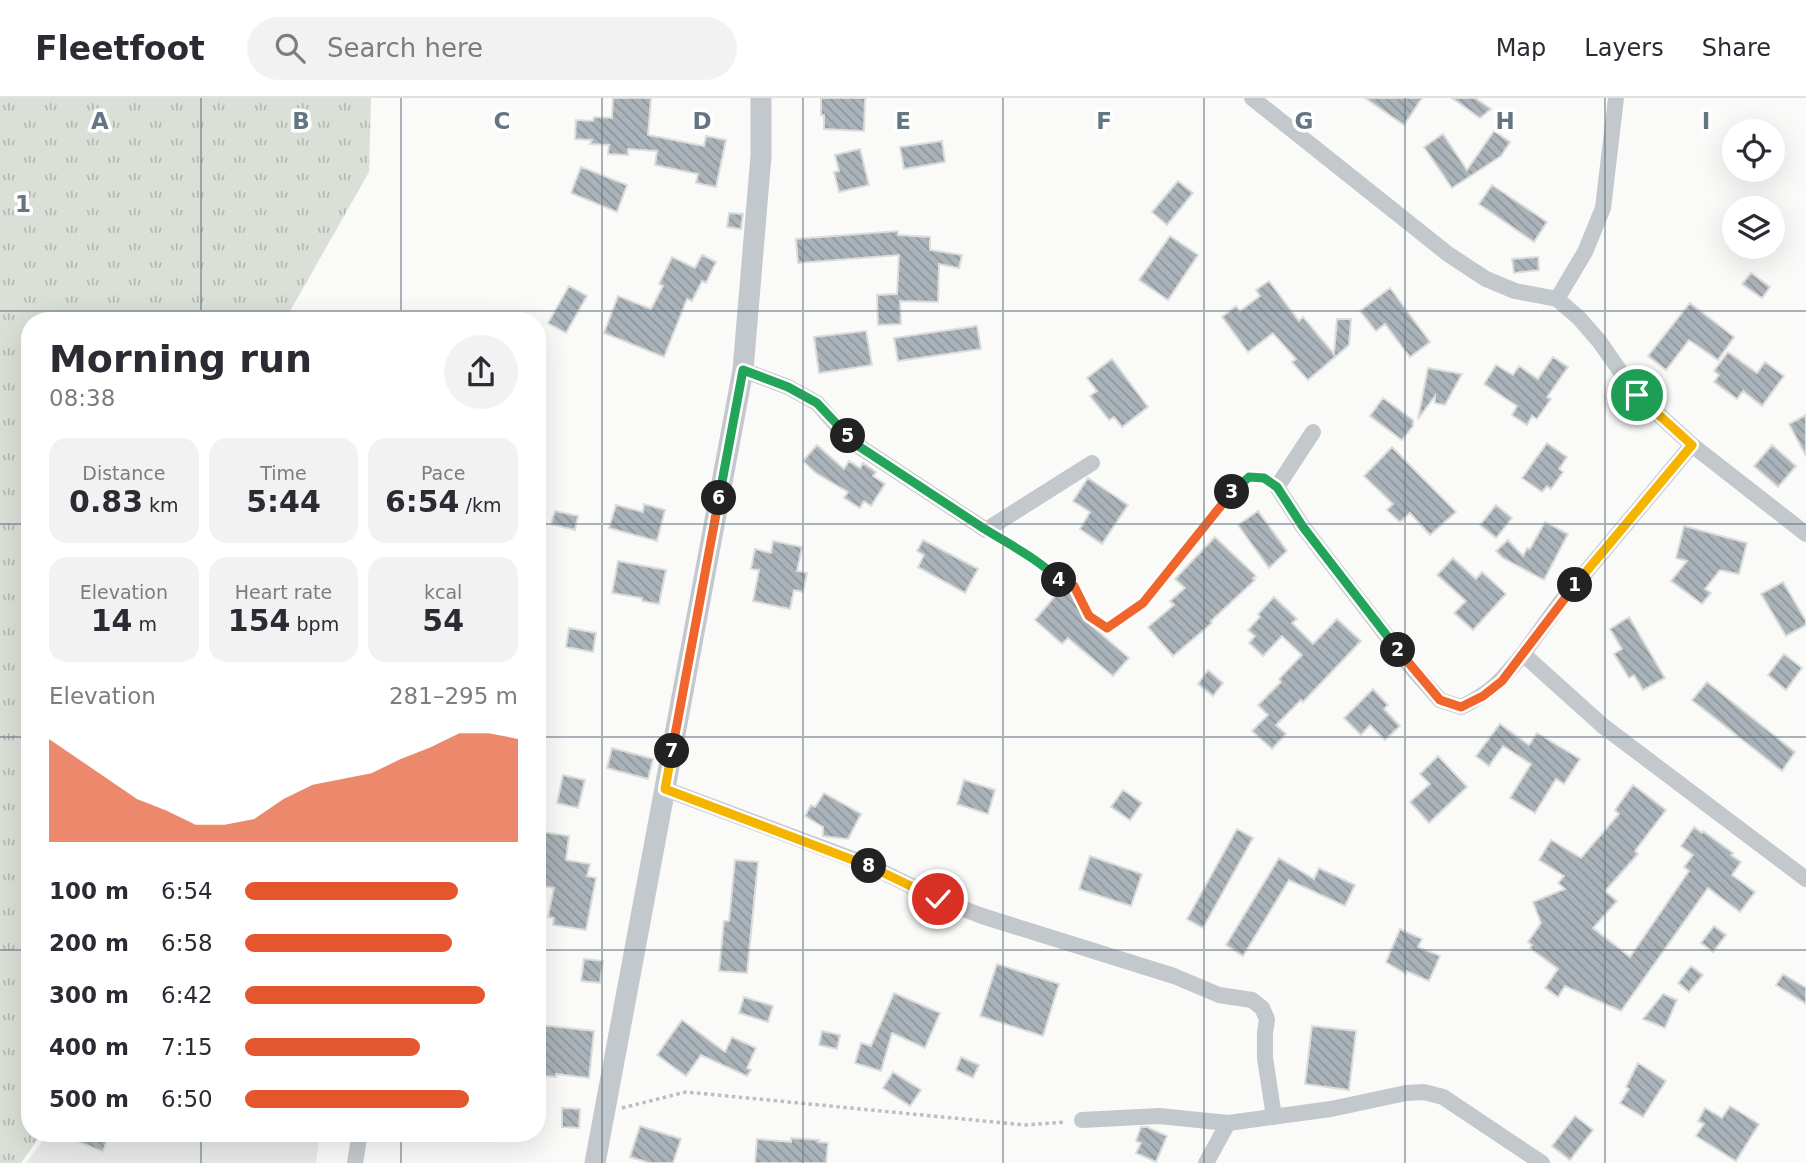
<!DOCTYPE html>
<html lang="en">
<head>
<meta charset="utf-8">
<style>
	body { margin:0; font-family:"DejaVu Sans",sans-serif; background:#f2f2f3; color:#2b2b33; height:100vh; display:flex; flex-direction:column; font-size:26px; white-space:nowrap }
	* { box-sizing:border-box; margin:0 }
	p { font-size:23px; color:#7c7c81 }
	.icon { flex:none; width:38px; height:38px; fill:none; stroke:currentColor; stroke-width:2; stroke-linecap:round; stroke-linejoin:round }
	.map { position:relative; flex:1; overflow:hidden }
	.sheet { position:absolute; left:21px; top:214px; width:525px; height:830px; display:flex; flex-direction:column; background:#fff; border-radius:28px; box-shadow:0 7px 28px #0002 }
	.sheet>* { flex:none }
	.buttons { position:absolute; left:1722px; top:21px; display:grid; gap:14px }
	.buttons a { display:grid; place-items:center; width:63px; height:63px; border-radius:50%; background:#fff; box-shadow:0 7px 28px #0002; font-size:35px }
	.pin { position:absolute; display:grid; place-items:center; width:60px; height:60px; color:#fff; margin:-30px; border:4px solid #fff; border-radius:50%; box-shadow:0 2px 7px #0007 }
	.km { position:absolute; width:35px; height:35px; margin:-18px; border-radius:50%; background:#222; color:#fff; font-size:19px; line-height:35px; text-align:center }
	.round { display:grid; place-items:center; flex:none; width:74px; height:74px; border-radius:37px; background:#f2f2f3 }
	.headline { display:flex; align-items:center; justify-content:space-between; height:119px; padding:0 28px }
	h1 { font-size:38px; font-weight:700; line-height:52px }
	.metrics { display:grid; grid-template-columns:repeat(3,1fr); gap:10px; height:119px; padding:7px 28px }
	.metrics div { display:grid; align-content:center; border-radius:18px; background:#f2f2f3; text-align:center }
	.metrics b { font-size:30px; font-weight:700 }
	.metrics small { font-size:19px; font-weight:400 }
	.metrics p { font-size:19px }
	.chart { height:196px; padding:14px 28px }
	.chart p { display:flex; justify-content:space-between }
	.chart svg { width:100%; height:126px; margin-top:7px; fill:#e4572e; opacity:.7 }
	ul { padding:0 28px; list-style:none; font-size:23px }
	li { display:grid; grid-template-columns:112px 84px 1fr; align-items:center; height:52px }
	li i { height:18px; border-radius:9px; background:#e4572e }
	header { display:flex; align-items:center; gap:42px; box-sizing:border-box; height:98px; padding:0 35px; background:#fff; border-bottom:2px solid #e1e1e2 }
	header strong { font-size:33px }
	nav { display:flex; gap:38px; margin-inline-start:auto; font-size:24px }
	.search { width:490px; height:63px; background:#f2f2f3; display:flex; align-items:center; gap:18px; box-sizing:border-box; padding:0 24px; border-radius:38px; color:#7c7c81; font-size:26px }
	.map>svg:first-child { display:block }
</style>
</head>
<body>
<header>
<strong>Fleetfoot</strong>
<div class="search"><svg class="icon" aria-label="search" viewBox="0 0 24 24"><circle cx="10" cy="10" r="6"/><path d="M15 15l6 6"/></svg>Search here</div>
<nav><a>Map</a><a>Layers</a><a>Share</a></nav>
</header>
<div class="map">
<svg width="1806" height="1065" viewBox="0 0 1806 1065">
	<defs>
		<pattern id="grass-tufts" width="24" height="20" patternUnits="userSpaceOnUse" patternTransform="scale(1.75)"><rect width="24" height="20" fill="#dadfd7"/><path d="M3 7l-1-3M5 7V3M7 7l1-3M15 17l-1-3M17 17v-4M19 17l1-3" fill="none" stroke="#b4b9b4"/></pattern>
		<pattern id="building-back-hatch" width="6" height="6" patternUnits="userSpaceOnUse" patternTransform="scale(1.75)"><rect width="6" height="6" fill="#aab3b9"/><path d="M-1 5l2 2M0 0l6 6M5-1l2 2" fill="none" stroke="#8e969c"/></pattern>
	</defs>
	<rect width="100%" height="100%" fill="#fafaf8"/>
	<path fill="#e8e9e9" d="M49,1034H320L316,1065H26Z"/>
	<path fill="url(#grass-tufts)" d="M0,0H371L369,74L285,222H30V1034H43L21,1065H0Z"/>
	<path fill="url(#building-back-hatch)" stroke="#dcdcda" stroke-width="2" d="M613,0H651L648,37L704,48L706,38L726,42L716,89L696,85L698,76L655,67L657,53L628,51V57L608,56L609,47L590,46L592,42L575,41L576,22L593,23L594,19L612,20Z
		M821,0H865L864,33L824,31V17H821Z
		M1365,0H1422L1404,27Z
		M1452,0H1475L1491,11L1480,20Z
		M1494,33L1510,44L1501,58L1452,90L1424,49L1443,36L1467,72Z
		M942,43L945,64L904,71L900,49Z
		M860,51L869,87L839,94L834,74L839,73L835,57Z
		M581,69L627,87L617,114L571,95Z
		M1178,83L1193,95L1167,127L1152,114Z
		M1492,87L1547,124L1534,144L1479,106Z
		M729,115L743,116L741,131L727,129Z
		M898,133V137L930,139V152L962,157L959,170L939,166L938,204L900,203L901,226L878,227L877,197L897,196L899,157L798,165L796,141Z
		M1170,138L1198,157L1168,202L1139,182Z
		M702,157L716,164L706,185L702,183L692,203L687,201L664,259L604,235L618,198L651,211L663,188L659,186L672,159L695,170Z
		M1538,159L1539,172L1514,175L1512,161Z
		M1751,175L1770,189L1762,200L1742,186Z
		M1269,183L1299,223L1303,219L1334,256L1337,221H1351L1349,247L1308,282L1292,264L1296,261L1273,235L1248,254L1222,219L1236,208L1240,213L1260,198L1256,192Z
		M569,188L587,198L566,235L548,225Z
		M1390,190L1430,244L1410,259L1385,226L1376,233L1360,213Z
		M1690,205L1734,239L1718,262L1689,242L1666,272L1648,258Z
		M977,228L981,251L898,263L894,240Z
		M866,233L872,267L819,275L814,239Z
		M1728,254L1757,275L1765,264L1784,278L1762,308L1743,293L1737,301L1714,284L1719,277L1714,273Z
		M1553,259L1568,269L1547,299L1551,301L1537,321L1532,318L1527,327L1512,317L1517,308L1484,286L1496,267L1513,277L1519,268L1538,281Z
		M1112,261L1148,309L1122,329L1114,319L1109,322L1090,298L1097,293L1087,280Z
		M1428,270L1462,276L1445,307L1435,305V298L1418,321Z
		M1383,300L1413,322V328L1402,342L1370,318Z
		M1806,317V358L1789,326Z
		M1547,345L1567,359L1559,371L1563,374L1551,391L1547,388L1542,394L1522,380Z
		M817,347L844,371L849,363L860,370L863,365L876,374L873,378L885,386L871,408L864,403L860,410L844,400L848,394L816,375L803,363Z
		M1772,347L1796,368L1778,389L1754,368Z
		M1392,349L1456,414L1430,437L1410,415L1400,424L1387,412L1393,406L1364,378Z
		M1088,380L1128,407L1102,446L1080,431L1090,414L1073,403Z
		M644,406L665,412L657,443L609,430L616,407L643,414Z
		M1496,407L1512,420L1496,440L1480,427Z
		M555,413L578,418L575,432L551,426Z
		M1258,413L1287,453L1269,470L1238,427Z
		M1545,424L1568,436L1544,482L1503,460L1496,453L1508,442L1523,458L1527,450L1530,451Z
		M1684,428L1747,445L1739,476L1720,472L1705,491L1711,495L1702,506L1671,483L1687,463L1676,460Z
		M1215,439L1256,478L1253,480L1255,482L1211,523L1212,525L1173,558L1148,529L1174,507L1170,503L1185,490L1175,481Z
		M923,442L978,471L965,495L918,469L924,457L917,453Z
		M773,443L802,449L797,473L807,475L803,494L794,492L790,511L753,503L759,472L751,471L755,451L771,455Z
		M1453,460L1476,481L1482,474L1506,496L1473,532L1454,515L1466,503L1437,477Z
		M618,463L666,472L659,506L642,503V500L612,495Z
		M1783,484L1806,523V527L1786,538L1761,496Z
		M1065,486L1093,511L1084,521L1129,560L1113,578L1068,540L1062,546L1035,522Z
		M1274,499L1297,521L1292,525L1313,546L1337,521L1361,543L1303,604L1301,602L1276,627L1286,636L1272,651L1252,633L1268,617L1258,607L1281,584L1279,581L1302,557L1282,538L1263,558L1249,545L1255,538L1248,532L1260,519L1258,516Z
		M1629,519L1665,580L1643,592L1634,577L1629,580L1614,556L1622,551L1610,531Z
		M569,530L596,535L593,554L566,549Z
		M1784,556L1802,570L1786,592L1768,577Z
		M1208,572L1223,585L1213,598L1198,586Z
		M1707,584L1795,654L1782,673L1692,602Z
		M1373,591L1388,607L1384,611L1400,628L1385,642L1370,627L1361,637L1344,620Z
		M1500,626L1529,647L1537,635L1580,661L1564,686L1556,681L1535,715L1510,700L1531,666L1503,648L1489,668L1476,658Z
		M612,650L653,661L648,681L607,670Z
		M1438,658L1467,689L1429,725L1410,704L1430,686L1420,676Z
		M563,677L585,682L578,710L557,705Z
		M964,682L995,692L988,716L957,706Z
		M1633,687L1666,712L1635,753L1638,756L1605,793L1617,803L1593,830L1630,859L1689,773L1684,769L1693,757L1681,748L1694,729L1702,735L1703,733L1733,755L1731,757L1741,764L1732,777L1755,794L1740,814L1708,790L1621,913L1565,888L1558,899L1545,890L1558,871L1530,850L1532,847L1528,844L1541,825L1533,804L1565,791L1558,785L1564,778L1539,762L1551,742L1581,760L1619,716L1615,712Z
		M1123,692L1142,705L1130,722L1111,709Z
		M824,695L861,716L848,741L823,738V729L805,718L811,707L815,709Z
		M1237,731L1253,740L1203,830L1187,821Z
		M537,733L569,738L566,762L590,766L587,778L596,780L586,832L553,827L554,820L548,819L554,790L537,787Z
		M1090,758L1142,776L1131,808L1079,791Z
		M1279,760L1314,781L1319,770L1355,787L1345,808L1289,782L1243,858L1226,847Z
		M735,762L758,764L747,875L719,873L724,823H729Z
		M1714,828L1726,837L1713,854L1701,845Z
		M1400,831L1422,841L1418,849L1440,858L1429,883L1407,873L1406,876L1386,864Z
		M584,861L603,863L600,885L581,883Z
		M997,866L1059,886L1043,938L980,918Z
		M1691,868L1703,877L1689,894L1678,885Z
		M1783,876L1806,890V906L1776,887Z
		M894,895L940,915L925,950L892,935L881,973L855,965L861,945L871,948Z
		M1663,896L1677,902L1665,930L1643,921Z
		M744,899L773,908L768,924L739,915Z
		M682,922L725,954L732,939L756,950L747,970L751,972L747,978L701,957L686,978L657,957Z
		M540,927L594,933L589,980L556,976V979L537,977Z
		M1312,928L1356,933L1349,992L1305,986Z
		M822,933L840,937L837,951L819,947Z
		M961,959L979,967L973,980L956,972Z
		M1638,965L1666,983L1643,1019L1620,1005L1629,991L1626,989Z
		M893,974L921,992L910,1008L883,990Z
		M1730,1008L1759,1026L1736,1063L1696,1038L1704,1026L1698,1023L1705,1010L1722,1020Z
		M562,1010L580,1011L579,1030L562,1029Z
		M1575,1018L1593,1032L1570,1062L1552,1048Z
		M640,1028L681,1041L673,1065H650L630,1059Z
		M1141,1029H1147L1167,1038L1156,1064L1136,1055L1141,1045L1136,1043Z
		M53,1034H110L103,1054Z
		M791,1040L819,1042L818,1044L828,1045L826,1065H755L757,1041L791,1044Z"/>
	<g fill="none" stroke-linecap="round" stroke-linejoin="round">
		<path stroke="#bbbfc2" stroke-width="3.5" stroke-dasharray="3.5 3.5" stroke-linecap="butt" d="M1001,440L1046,469L1059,482L1074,488L1089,518L1107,530L1124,520L1142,505L1236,389L1249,379L1263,380
			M622,1010L686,994L1025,1027L1066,1024"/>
		<path stroke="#c3c8cc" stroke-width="16" d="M1252,0L1448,156L1486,181L1515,193L1557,201L1579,220L1599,243L1637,297L1692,347
			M1557,201L1585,154L1603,110L1616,0
			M743,272L788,289L817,305L839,330L860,349L986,432L1092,365
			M1313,334L1277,389L1303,429L1409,567L1440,602L1461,609C1491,595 1503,581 1523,556
			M1806,436L1692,347L1560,505L1523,556L1603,628L1806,781
			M665,691L866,766L938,801L982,818L1174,878L1219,897L1252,902L1262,910L1267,921L1265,935V960L1274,1019
			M1082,1022L1159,1018L1228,1025
			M355,1065L360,1034
			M1206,1065L1228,1025L1331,1011L1406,995L1424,994L1443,999L1542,1065"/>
		<path stroke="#c3c8cc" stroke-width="21" d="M595,1065L743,272L761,58V0"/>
	</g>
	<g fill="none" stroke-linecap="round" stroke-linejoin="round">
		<g stroke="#fff" stroke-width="14">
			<path id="split-1" d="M1575,487L1692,347L1637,297"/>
		</g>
		<g stroke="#fff" stroke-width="14">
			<path id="split-2" d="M1398,552L1440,602L1461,609L1483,598L1502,583L1575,487"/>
		</g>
		<g stroke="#fff" stroke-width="14">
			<path id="split-3" d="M1232,394L1249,379L1264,380L1277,389L1303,429L1398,552"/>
		</g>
		<g stroke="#fff" stroke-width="14">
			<path id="split-4" d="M1059,482L1074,488L1089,518L1107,530L1143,505L1232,394"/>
		</g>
		<g stroke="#fff" stroke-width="14">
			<path id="split-5" d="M848,338L860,349C901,376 942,403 983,430C1010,447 1037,460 1059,482"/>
		</g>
		<g stroke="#fff" stroke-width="14">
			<path id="split-6" d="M719,400L743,272L788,289L817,305L848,338"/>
		</g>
		<g stroke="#fff" stroke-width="14">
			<path id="split-7" d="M672,653L719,400"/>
		</g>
		<g stroke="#fff" stroke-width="14">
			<path id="split-8" d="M672,653L665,691L869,768"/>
		</g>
		<g stroke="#fff" stroke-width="14">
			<path id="split-9" d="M869,768L938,801"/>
		</g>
		<use href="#split-1" stroke="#f5b400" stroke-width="9"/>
		<use href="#split-2" stroke="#f0652b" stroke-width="9"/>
		<use href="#split-3" stroke="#22a559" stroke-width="9"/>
		<use href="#split-4" stroke="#f0652b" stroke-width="9"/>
		<use href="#split-5" stroke="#22a559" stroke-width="9"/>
		<use href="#split-6" stroke="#22a559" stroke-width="9"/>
		<use href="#split-7" stroke="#f0652b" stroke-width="9"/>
		<use href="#split-8" stroke="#f5b400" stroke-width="9"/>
		<use href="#split-9" stroke="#f5b400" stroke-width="9"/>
	</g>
	<path fill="none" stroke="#657683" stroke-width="2" stroke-opacity="0.55" d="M201,0V222M401,0V222M602,0V1065M803,0V1065M1003,0V1065M1204,0V1065M1405,0V1065M1605,0V1065M0,213H1806M0,426H30M537,426H1806M0,639H30M537,639H1806M0,852H30M537,852H1806M201,1034V1065M401,1034V1065"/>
	<g font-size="23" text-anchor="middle" font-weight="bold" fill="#657683" stroke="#fff" stroke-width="7" stroke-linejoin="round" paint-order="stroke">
		<text x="100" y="31">A</text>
		<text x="301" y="31">B</text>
		<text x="502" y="31">C</text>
		<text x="702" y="31">D</text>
		<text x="903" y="31">E</text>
		<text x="1104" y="31">F</text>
		<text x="1304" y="31">G</text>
		<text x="1505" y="31">H</text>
		<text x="1706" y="31">I</text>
		<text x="23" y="114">1</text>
	</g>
</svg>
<div class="buttons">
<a><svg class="icon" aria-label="locate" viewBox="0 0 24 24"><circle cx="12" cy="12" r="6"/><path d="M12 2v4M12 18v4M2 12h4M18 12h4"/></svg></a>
<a><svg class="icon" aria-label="layers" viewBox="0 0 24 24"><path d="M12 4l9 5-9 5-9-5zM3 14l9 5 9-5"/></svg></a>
</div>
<div class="pin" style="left:1637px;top:297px;background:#1e9e55"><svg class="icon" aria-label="arrive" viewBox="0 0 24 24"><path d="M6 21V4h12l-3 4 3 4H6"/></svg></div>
<div class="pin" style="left:938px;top:801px;background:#d93025"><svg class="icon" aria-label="check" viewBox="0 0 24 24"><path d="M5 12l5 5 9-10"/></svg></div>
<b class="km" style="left:1575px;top:487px">1</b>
<b class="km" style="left:1398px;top:552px">2</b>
<b class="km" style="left:1232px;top:394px">3</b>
<b class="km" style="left:1059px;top:482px">4</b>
<b class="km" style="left:848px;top:338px">5</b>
<b class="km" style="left:719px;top:400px">6</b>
<b class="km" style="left:672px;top:653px">7</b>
<b class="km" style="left:869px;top:768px">8</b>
<section class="sheet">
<div class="headline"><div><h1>Morning run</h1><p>08:38</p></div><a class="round"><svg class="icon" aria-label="share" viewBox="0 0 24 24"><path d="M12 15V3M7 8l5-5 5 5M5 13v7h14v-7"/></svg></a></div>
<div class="metrics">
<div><p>Distance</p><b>0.83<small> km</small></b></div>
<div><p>Time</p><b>5:44</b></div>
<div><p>Pace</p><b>6:54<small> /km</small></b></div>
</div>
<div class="metrics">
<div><p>Elevation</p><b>14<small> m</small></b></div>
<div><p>Heart rate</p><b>154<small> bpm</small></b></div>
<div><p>kcal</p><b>54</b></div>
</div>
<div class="chart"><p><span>Elevation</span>281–295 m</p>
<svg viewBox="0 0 160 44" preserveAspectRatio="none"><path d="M0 44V8L10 15L20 22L30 29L40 33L50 38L60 38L70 36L80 29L90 24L100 22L110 20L120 15L130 11L140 6L150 6L160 8V44z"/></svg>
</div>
<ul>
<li><b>100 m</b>6:54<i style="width:78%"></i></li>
<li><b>200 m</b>6:58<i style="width:76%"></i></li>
<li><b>300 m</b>6:42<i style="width:88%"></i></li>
<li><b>400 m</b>7:15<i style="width:64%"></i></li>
<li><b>500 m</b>6:50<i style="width:82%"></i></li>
</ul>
</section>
</div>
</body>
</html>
